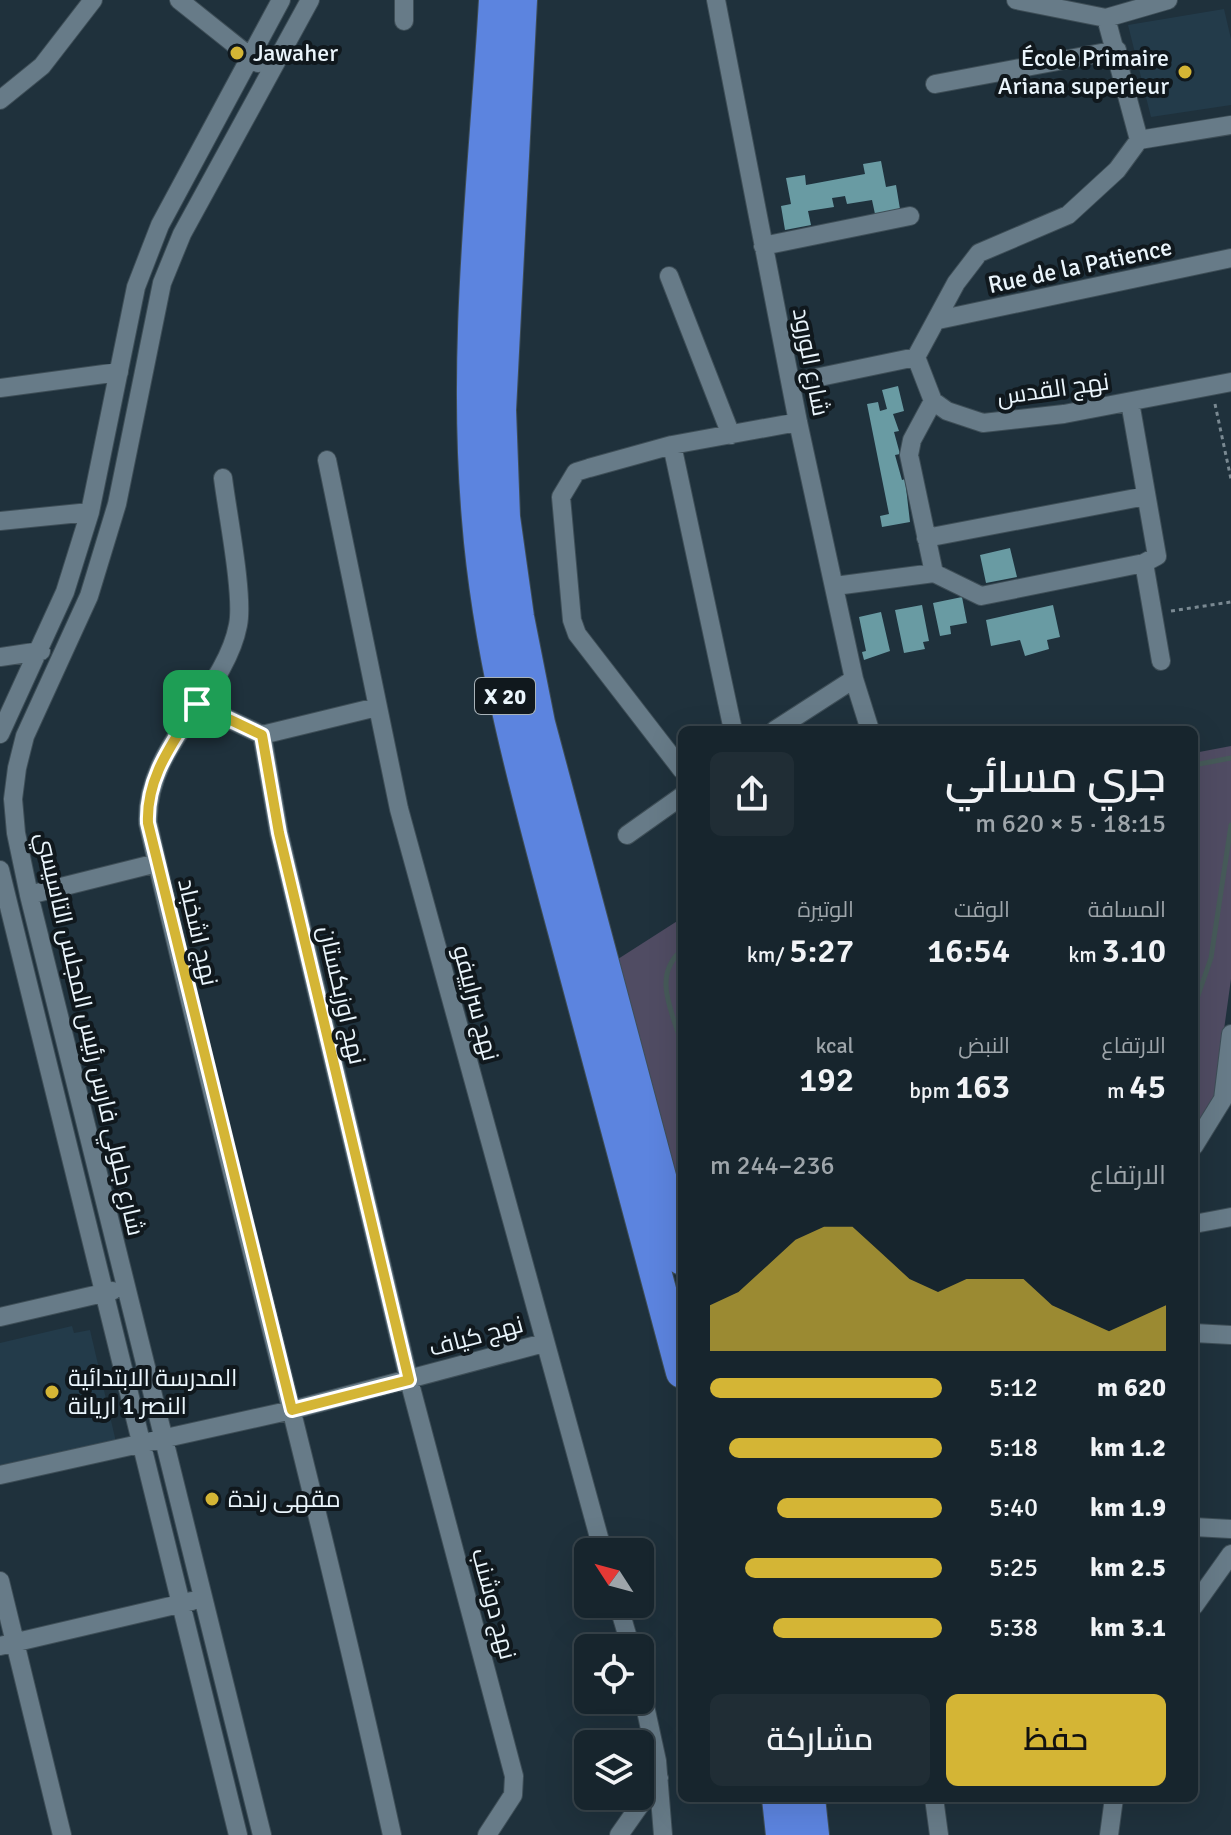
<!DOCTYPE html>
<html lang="ar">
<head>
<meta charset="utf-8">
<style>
	body { margin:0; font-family:Signika,Cairo,sans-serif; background:#202d35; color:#f1f3f6; direction:rtl; height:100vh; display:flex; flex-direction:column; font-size:30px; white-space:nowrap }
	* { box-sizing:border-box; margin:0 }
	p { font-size:26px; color:#9ea5aa }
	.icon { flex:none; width:44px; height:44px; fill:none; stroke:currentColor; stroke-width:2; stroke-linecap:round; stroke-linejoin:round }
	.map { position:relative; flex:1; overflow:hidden; direction:ltr }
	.sheet { position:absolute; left:678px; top:726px; width:520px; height:1076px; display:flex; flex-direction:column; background:#17252d; border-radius:12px; box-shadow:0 8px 32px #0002,0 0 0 2px #364249; direction:rtl }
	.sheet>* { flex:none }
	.needle { width:52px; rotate:306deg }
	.tools { position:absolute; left:574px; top:1538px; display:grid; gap:16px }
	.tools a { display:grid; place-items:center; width:80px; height:80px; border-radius:12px; background:#17252d; box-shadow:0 8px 32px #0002,0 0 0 2px #364249; font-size:40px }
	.pin { position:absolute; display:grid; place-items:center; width:68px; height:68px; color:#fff; margin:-34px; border-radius:16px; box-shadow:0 4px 12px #0006 }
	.round { display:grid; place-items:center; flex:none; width:84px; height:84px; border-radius:12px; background:#202d35 }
	.overview { display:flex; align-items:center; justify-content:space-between; height:136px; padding:0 32px }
	h1 { font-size:44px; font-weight:600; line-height:60px }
	.metrics { display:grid; grid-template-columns:repeat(3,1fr); gap:12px; height:136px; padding:8px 32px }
	.metrics div { display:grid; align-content:center }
	.metrics b { font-size:34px; font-weight:600 }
	.metrics small { font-size:22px; font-weight:400 }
	.metrics p { font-size:22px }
	.chart { height:224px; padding:16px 32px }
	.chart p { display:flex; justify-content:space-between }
	.chart svg { width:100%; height:144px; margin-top:8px; fill:#d4b535; opacity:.7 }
	.action { display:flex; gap:16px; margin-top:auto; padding:16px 32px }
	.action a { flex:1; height:92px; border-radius:12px; background:#d4b535; color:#111; font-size:32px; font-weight:600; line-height:92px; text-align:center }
	.action a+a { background:#202d35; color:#f1f3f6 }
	ul { padding:0 32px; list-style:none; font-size:26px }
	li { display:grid; grid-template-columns:128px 96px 1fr; align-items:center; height:60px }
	li i { height:20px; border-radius:10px; background:#d4b535 }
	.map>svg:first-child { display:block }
</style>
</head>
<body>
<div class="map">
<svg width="1231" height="1835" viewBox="0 0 1231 1835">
	<rect width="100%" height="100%" fill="#1f313c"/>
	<path fill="#233b4a" d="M1224,9L1231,39V105L1151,117L1128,25Z
		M72,1326L74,1333L90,1330L116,1442L0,1468V1343Z"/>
	<path fill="#504c63" d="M1231,746V979L1214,1102L1194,1131V753Z
		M682,918V1202L618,959Z"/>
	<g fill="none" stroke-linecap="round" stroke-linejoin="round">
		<path stroke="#465a59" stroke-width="5" d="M1194,765L1231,758
			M682,950C651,976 673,1013 682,1045
			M1194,1007L1211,958L1231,825"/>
	</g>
	<path fill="#699ba3" d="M881,161L886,187L896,185L900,209L875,214L872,200L847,204L845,196L839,197L832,198L834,207L808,211L811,225L785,230L781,206L791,204L786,178L805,175L806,185L865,174L863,164Z
		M898,386L904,411L893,414L899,431L894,432L900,454L895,455L902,480L905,479L910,522L882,527L880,516L889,514L867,404L878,402L880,411L887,409L882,390Z
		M1010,548L1017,577L986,583L980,555Z
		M962,597L967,623L950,626L951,634L940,636L933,603Z
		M922,605L929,641L923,642L925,649L904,653L895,610Z
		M1053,605L1060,637L1047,640L1049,649L1025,656L1020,640L991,646L986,620Z
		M881,612L890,651L864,660L862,652L866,651L859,617Z"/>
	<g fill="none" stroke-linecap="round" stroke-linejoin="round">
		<g stroke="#3e4e57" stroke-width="20">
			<path id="street" d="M179,0L258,63
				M404,0V21
				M716,0L798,422L854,679L870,730
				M1016,0L1106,18L1168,0
				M935,84L1117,50
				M0,100L42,66L93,0
				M1139,140L1231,125
				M763,246L910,216
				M669,276L731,435
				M938,320L1231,258
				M916,357L933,401L947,411L983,423L1064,414L1231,382
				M791,383L916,357L956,283L979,253L1068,215L1117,170L1139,140L1106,18
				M0,388L119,372
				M933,401L912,440L909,455L934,573
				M1130,402L1157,556L1144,563L1161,661
				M672,445L733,730
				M327,460L399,809L603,1552
				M223,478C227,511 244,596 238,625C225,694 145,745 148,823C225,1161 318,1496 392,1835
				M0,521L90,512
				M926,538L1146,496
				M934,573L981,596L1144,563
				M835,586L934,573
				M0,657L41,651
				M197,704L262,735
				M775,730L854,679
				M0,734L65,592L90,512L136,287L160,225L281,0
				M262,735L279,833L409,1380L514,1776L513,1795L487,1835
				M262,735L377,707
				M682,770L577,634L572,620L561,497L576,472L589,468L672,445L798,422
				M627,835L682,796
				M0,870L238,1835
				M29,895L157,863
				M1194,1146L1223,1099L1231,1034
				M1194,1224L1231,1217
				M0,1317L112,1291
				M1194,1333L1231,1335
				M0,1475L292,1410L544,1343
				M1194,1527L1231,1529
				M0,1581L62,1835
				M618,1604L631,1648
				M1194,1606L1231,1554
				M0,1646L192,1601
				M640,1683L657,1761L663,1835
				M934,1798L939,1835
				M262,1835L29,895L16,833L13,799L17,768L25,736L89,596L117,504L162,283L182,234L310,0
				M619,1835L659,1778
				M1109,1835L1114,1798"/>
		</g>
		<g stroke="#3e4e57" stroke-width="34">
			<path id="highway" d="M495,0C485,172 463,346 478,519C489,659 528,796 564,931C604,1078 643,1225 682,1372
				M521,0L500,410L504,517L518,617L539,723L682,1259
				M778,1798L782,1835
				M809,1798L813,1835"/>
		</g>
		<path stroke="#7a8992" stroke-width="3" stroke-dasharray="4 4" stroke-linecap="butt" d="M1215,404L1231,479
			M1171,611L1231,602"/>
		<use href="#street" stroke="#677b88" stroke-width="18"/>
		<use href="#highway" stroke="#5c84df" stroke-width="32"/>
	</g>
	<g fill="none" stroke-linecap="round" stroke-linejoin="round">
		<g stroke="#fff" stroke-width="16">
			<path id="route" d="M197,704L262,735L279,833L409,1380L292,1410L148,823C146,776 174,742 197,704Z"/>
		</g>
		<use href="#route" stroke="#d4b535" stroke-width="10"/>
	</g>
	<g fill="#d4b535" stroke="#10181d" stroke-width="3">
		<circle cx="237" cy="53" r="8"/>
		<circle cx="1185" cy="72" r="8"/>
		<circle cx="52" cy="1392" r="8"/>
		<circle cx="212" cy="1499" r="8"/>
	</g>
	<g text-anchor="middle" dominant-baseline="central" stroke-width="8" stroke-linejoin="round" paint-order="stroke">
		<rect fill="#10181d" stroke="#a9b3b9" stroke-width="2" x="475" y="678" width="60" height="36" rx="6"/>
		<g font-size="22" font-weight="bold" fill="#eaf5fc">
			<text x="505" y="696">X 20</text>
		</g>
		<g font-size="24" fill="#eaf5fc" stroke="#10181d" text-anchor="start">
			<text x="253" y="53">Jawaher</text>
			<text x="1169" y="58" text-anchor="end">École Primaire<tspan x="1169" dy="28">Ariana superieur</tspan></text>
			<text x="68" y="1378">المدرسة الابتدائية<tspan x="68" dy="28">النصر 1 اريانة</tspan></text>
			<text x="228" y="1499">مقهى رندة</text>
		</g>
		<g font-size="24" fill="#eaf5fc" stroke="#10181d">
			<text transform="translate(1080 266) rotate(-12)">Rue de la Patience</text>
			<text transform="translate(811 362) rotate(79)">شارع الورود</text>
			<text transform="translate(1053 389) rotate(-8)">نهج القدس</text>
			<text transform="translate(198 932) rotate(77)">نهج اشخباد</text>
			<text transform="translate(342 995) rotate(77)">نهج اوزبكستان</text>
			<text transform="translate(476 1003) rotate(75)">نهج سراييفو</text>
			<text transform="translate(90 1034) rotate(77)">شارع جلولي فارس رئيس المجلس التاسيسي</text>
			<text transform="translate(476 1336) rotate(-15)">نهج كياف</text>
			<text transform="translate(494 1604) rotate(75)">نهج دوشنب</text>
		</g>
	</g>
</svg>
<div class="tools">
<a><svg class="needle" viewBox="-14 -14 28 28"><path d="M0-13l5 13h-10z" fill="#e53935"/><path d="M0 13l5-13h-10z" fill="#9ea5aa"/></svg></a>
<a><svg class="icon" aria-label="locate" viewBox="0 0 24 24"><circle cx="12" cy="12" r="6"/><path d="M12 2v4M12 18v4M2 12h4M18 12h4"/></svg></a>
<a><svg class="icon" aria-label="layers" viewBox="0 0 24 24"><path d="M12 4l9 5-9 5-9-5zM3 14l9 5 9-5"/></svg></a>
</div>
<div class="pin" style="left:197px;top:704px;background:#1e9e55"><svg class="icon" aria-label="arrive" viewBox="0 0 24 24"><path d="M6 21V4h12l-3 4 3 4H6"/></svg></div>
<section class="sheet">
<div class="overview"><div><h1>جري مسائي</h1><p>18:15 · 5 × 620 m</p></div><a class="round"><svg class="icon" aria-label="share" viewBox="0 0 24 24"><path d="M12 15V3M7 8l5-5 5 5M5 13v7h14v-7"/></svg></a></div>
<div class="metrics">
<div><p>المسافة</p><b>3.10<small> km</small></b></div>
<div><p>الوقت</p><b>16:54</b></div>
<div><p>الوتيرة</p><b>5:27<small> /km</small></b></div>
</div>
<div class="metrics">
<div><p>الارتفاع</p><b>45<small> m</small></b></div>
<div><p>النبض</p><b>163<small> bpm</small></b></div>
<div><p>kcal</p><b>192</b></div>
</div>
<div class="chart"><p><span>الارتفاع</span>236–244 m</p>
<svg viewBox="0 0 160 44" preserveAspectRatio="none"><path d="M0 44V30L10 26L20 18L30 10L40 6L50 6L60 14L70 22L80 26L90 22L100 22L110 22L120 30L130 34L140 38L150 34L160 30V44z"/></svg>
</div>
<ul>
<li><b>620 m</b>5:12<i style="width:100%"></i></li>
<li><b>1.2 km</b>5:18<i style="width:92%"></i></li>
<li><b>1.9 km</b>5:40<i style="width:71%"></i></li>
<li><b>2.5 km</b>5:25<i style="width:85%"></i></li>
<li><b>3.1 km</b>5:38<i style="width:73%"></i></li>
</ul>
<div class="action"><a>حفظ</a><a>مشاركة</a></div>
</section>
</div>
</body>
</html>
